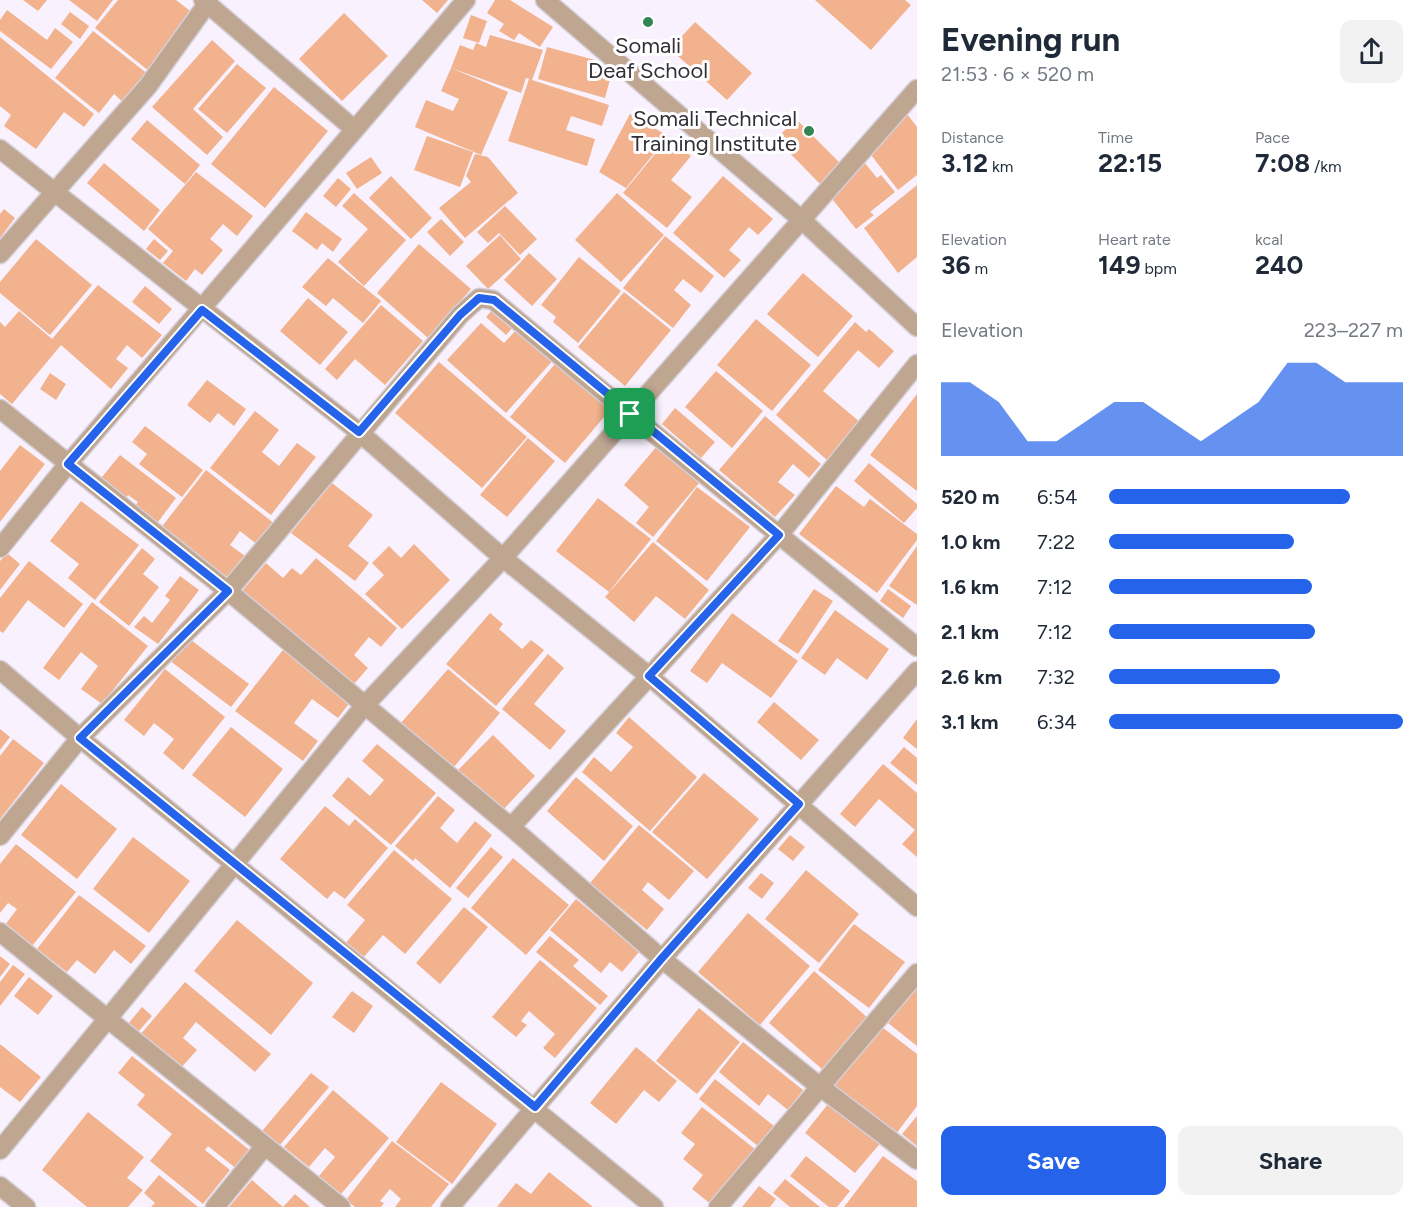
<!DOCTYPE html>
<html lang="en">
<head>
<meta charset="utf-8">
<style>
	body { margin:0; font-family:Figtree,sans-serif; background:#f2f2f3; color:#1f2937; height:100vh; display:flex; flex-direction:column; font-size:22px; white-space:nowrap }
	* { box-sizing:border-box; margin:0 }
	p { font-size:20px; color:#747a83 }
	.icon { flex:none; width:33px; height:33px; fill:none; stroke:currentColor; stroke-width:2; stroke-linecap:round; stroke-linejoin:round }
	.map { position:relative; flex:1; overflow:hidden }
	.drawer { display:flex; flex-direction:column; background:#fff; width:510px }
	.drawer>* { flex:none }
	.pin { position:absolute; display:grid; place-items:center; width:51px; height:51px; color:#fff; margin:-26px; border-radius:12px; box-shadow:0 3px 9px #0006 }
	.round { display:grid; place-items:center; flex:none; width:63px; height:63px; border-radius:12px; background:#f2f2f3 }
	.head { display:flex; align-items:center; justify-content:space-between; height:102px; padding:0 24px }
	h1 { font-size:33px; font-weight:700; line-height:45px }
	.stats { display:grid; grid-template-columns:repeat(3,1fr); gap:9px; height:102px; padding:6px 24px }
	.stats div { display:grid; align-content:center }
	.stats b { font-size:26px; font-weight:700 }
	.stats small { font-size:16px; font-weight:400 }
	.stats p { font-size:16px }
	.chart { height:168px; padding:12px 24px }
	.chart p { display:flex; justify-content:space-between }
	.chart svg { width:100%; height:108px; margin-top:6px; fill:#2563eb; opacity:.7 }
	.primary-button { display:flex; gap:12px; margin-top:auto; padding:12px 24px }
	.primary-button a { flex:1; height:69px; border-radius:12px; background:#2563eb; color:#fff; font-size:24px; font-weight:700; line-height:69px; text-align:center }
	.primary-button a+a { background:#f2f2f3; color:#1f2937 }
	ul { padding:0 24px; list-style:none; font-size:20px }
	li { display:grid; grid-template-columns:96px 72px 1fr; align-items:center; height:45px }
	li i { height:15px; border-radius:8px; background:#2563eb }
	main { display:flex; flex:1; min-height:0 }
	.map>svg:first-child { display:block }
</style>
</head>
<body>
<main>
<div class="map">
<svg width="917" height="1207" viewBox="0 0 917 1207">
	<rect width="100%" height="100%" fill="#f9f2fe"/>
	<path fill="#f1b28d" d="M23,0H47L38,11Z
		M69,0H113L97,21Z
		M118,0H176L194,14L149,71L95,28Z
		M422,0H448L437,13Z
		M495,0H510L553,27L540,47L519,33L514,40L499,31L504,24L487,13Z
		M815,0H905L911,5L871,50Z
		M7,10L47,40L55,28L73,42L51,69L0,31V20Z
		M70,12L89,26L80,39L61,24Z
		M344,13L388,56L342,101L299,59Z
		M471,15L487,21L479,43L463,38Z
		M695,22L752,73L727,100L670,49Z
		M93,31L149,75L125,104L114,94L99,113L55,78Z
		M490,35L543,50L532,80L609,105L602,126L571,116L566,130L595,139L587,166L508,141L529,79L526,78L521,93L451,68L460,45L473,50L476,43L486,47Z
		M0,37L94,114L84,127L64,112L36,149L4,126L11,115L0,106Z
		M212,40L235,61L193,109L223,137L207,155L152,107Z
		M547,47L595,60L592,71L611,76L605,98L538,79Z
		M237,64L266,88L227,133L198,109Z
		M451,68L508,92L481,155L415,127L426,100L453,111L459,99L441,91Z
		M274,87L328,131L265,208L211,164Z
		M904,110L917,127V175L898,190L868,151Z
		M630,114L668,136L626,188L599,172Z
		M796,119L844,167L823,187L776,139Z
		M147,120L200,165L185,184L131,139Z
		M427,136L473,152L460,187L414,170Z
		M668,138L691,156L671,180L692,197L667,228L623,193Z
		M475,154L488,157L518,193L465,238L439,208L471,182L466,176Z
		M371,157L382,173L357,189L346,173Z
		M864,162L877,178L881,175L895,192L870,212L874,215L856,229L829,195Z
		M104,163L160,210L144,231L87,183Z
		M196,172L253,216L237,236L223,224L210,239L223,250L202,275L195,269L186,281L163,263L173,251L148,229Z
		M391,176L432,218L411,239L369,198Z
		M723,176L773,219L758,235L749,227L729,250L741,260L724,278L673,233Z
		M338,178L351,189L336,207L323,196Z
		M917,185V257L898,273L864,228Z
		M354,193L406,240L364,286L338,262L368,229L342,206Z
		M617,193L664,235L621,282L575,240Z
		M505,206L537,239L520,255L499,233L488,243L477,232Z
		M4,209L15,218L0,238V214Z
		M306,212L342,239L333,252L322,243L317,250L292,231Z
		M441,219L464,242L450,256L427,232Z
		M500,235L521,259L488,289L466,266Z
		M665,236L714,276L701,293L683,279L674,290L691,305L673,328L623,288Z
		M36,239L92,285L50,335L0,293V282Z
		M154,239L168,251L160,260L146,249Z
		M419,244L471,289L428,338L377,293Z
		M529,253L557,279L532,306L504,280Z
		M579,257L621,291L578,343L553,322L556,317L541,305Z
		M328,258L381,301L363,323L333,298L326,306L302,287Z
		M803,273L853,316L818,357L767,314Z
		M98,285L162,335L142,358L127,345L116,359L128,368L111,389L61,345L12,404L0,394V322L5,327L19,311L52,339Z
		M145,286L172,309L159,324L132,302Z
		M624,292L671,330L625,386L578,347Z
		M308,298L348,332L320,365L280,331Z
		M381,305L423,341L385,385L355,359L337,380L325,369Z
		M494,308L514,326L506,335L486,317Z
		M756,319L811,365L772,411L717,365Z
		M855,322L866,332L869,329L894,351L879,368L858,350L823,391L860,422L827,460L776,415Z
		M481,323L504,343L519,327L555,358L506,413L447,360Z
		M439,362L527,437L482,488L395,413Z
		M555,364L610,410L565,463L510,417Z
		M716,371L763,411L732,448L685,407Z
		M50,373L66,384L56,400L40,389Z
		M207,380L246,409L234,426L218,413L210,423L187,405Z
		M917,394V491L870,455Z
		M675,408L715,442L701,458L662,424Z
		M255,411L279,430L262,452L279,466L297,443L316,457L271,515L210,468Z
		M765,416L821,464L809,478L793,464L778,482L795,495L775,517L719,470Z
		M145,426L203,470L182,497L139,464L147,454L132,442Z
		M528,438L555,461L507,517L480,495Z
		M20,445L45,464L0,522V471Z
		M657,446L700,482L653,537L636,523L649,507L624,485Z
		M120,455L176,498L155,526L133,509L138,502L128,495L123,503L97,483Z
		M869,463L917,504V508L904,523L854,481Z
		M206,470L275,524L258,545L240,531L230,545L245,556L226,580L160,529Z
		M332,483L373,515L348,546L369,563L355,581L291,533Z
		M836,486L864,507L870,499L917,534V540L877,593L799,534Z
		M697,487L750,527L707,581L656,541Z
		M598,498L651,539L609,592L556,551Z
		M81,501L139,545L95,600L68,578L79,564L50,541Z
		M653,542L709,590L685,619L656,596L634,622L605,597Z
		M414,544L450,580L402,629L365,594L384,575L372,563L389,546L401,558Z
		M917,546V605L889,586Z
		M142,548L155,559L143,574L159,587L129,626L99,602Z
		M7,553L20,564L0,590V561Z
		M316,558L397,628L381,647L369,637L354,655L368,668L354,684L242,591L266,563L283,578L292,568L301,575Z
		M29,561L83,604L64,628L28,600L3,633L0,631V598Z
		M180,576L199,590L158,644L134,627L144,616L152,623L170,600L165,596Z
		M814,589L833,601L798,654L778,641Z
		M888,589L911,606L903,618L880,601Z
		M92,602L148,646L102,704L81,689L98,666L81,652L59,680L43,668Z
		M835,610L889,649L867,680L837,658L825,675L801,658Z
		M490,613L503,624L499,629L522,649L531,640L544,650L496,706L446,664Z
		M732,613L798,661L771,698L722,663L707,683L690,671Z
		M187,637L249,684L231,707L169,660Z
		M286,646L354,697L338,718L312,699L294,723L318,741L303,761L235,711Z
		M548,654L564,668L534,704L566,731L550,750L502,709Z
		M165,669L225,717L183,770L163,753L174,739L154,723L144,736L124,720Z
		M448,669L500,713L453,768L400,724Z
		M774,702L819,740L801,760L757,722Z
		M629,717L697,777L650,831L582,772L594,757L611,772L633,747L616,733Z
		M917,719V749L903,738Z
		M231,727L283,769L245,817L192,775Z
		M0,729L10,737L0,750Z
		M493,735L535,776L501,812L458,770Z
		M13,739L44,763L0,819V756Z
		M377,744L436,793L391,845L332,796L348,777L370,796L384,780L362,761Z
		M904,747L917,758V785L890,763Z
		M883,764L917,793V857L902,844L915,830L879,799L855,827L840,814Z
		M704,773L759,819L707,879L652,832Z
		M576,777L633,826L604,861L547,811Z
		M61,784L117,829L77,879L21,835Z
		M438,796L455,810L440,828L457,843L475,821L492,835L450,888L415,858L413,861L395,846Z
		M325,806L349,826L355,819L388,848L345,899L334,891L327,899L280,859Z
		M639,825L694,871L669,900L648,882L642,890L664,909L647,930L590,883Z
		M790,835L805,847L793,861L778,849Z
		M133,837L190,881L149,933L93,889Z
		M16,844L76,892L32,946L5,925L17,909L8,903L0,913V864Z
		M491,847L503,857L468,898L456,888Z
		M394,850L452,899L405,954L383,935L362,959L345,944L365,920L347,905Z
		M513,858L569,905L526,955L471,908Z
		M806,870L859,914L819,963L765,919Z
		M761,873L774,883L762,899L748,888Z
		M79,895L146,946L131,964L114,950L95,974L77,960L67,972L37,949Z
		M576,899L639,952L622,972L610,962L601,973L550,930Z
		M464,907L488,927L440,984L416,963Z
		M748,913L810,966L760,1025L698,972Z
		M237,920L313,983L271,1035L194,971Z
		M854,924L905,962L869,1008L818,970Z
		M550,936L579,960L573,966L608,996L600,1005L536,952Z
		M0,956L10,964L0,977Z
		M540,960L597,1008L555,1058L543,1048L555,1034L529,1011L521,1021L527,1025L516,1037L492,1017Z
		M13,965L25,974L0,1006V982Z
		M814,971L868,1018L823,1070L769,1023Z
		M29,977L53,996L38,1015L14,996Z
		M185,982L271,1054L255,1072L196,1022L183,1038L197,1050L180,1069L140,1035Z
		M917,987V1046L888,1023Z
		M352,991L373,1006L354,1033L332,1017Z
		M142,1007L152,1016L138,1032L128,1024Z
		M699,1008L740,1042L697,1094L656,1061Z
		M878,1024L917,1054V1106L896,1134L832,1084Z
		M743,1042L803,1090L788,1110L768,1094L759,1106L719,1072Z
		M0,1044L41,1077L20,1102L0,1087Z
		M636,1047L677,1081L659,1102L644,1090L616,1124L590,1103Z
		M132,1056L252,1152L238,1170L208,1146L205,1150L230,1170L203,1204L150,1161L172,1134L137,1105L145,1095L118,1073Z
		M311,1073L329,1087L279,1146L262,1131Z
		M715,1079L774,1126L758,1146L699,1099Z
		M441,1082L497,1124L452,1184L396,1142Z
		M333,1090L389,1138L341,1194L319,1176L335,1157L325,1148L309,1167L284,1147Z
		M832,1099L883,1140L855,1173L805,1133Z
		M702,1107L756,1150L712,1205L692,1189L703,1175L683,1159L695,1144L681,1133Z
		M88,1112L144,1157L127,1178L143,1190L128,1207H87L42,1170Z
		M917,1116V1146L902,1134Z
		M392,1141L449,1184L431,1207H395L401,1199L390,1189L380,1201L384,1203L381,1207H355L346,1200Z
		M806,1156L850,1191L837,1207H829L790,1176Z
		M883,1156L917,1181V1207H844Z
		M549,1172L593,1207H497L516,1183L531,1194Z
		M159,1175L198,1207H151L155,1203L144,1193Z
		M785,1179L820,1207H790L773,1193Z
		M252,1180L283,1207H229Z
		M759,1186L776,1199L770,1207H742Z
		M295,1194L310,1207H283Z"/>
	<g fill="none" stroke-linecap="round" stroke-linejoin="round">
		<g stroke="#d5cfda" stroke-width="21">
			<path id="minor" d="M203,0L354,129
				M545,0L803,221L917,327
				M0,149L359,432L503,558L649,676L917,907
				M0,254L148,86L207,4
				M0,409L228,591L511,827L662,959L819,1086L917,1160
				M0,548L68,464L466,0
				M0,670L80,738L654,1207
				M511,827L779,535L917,364
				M0,836L80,738L228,591L460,315L479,298L493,300L630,414L917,647
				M0,932L341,1207
				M0,1150L365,705L503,558L917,89
				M0,1186L26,1207
				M215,1207L264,1147
				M450,1207L662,959L917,671
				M718,1207L917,973"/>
		</g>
		<use href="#minor" stroke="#bea691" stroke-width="18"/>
	</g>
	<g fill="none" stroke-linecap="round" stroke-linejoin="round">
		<g stroke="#fff" stroke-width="12">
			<path id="route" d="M479,298L494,300L779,535L649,676L799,804L662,958L535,1107L80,738L228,591L68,464L202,310L359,432L460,315Z"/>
		</g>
		<use href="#route" stroke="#2563eb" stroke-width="8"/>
	</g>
	<g fill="#358454" stroke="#fff" stroke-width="2">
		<circle cx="648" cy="22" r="6"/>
		<circle cx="809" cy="131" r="6"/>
	</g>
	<g text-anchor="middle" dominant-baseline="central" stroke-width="6" stroke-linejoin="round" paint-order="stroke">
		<g font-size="22" fill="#322e36" stroke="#fff">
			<text x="648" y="45">Somali<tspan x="648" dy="25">Deaf School</tspan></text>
			<text x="797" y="118" text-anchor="end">Somali Technical<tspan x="797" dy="25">Training Institute</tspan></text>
		</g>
	</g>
</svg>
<div class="pin" style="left:630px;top:414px;background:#1e9e55"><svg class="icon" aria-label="arrive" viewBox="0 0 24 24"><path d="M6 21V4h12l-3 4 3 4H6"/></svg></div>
</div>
<section class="drawer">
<div class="head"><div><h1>Evening run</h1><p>21:53 · 6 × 520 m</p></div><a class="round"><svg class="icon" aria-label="share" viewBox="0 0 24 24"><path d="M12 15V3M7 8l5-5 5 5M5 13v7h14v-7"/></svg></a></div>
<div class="stats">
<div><p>Distance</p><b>3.12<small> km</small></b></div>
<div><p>Time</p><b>22:15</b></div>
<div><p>Pace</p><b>7:08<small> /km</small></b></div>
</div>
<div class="stats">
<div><p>Elevation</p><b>36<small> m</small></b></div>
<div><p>Heart rate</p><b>149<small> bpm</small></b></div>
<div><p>kcal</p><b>240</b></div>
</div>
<div class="chart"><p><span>Elevation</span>223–227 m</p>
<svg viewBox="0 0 160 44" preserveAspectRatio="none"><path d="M0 44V14L10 14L20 22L30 38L40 38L50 30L60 22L70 22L80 30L90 38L100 30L110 22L120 6L130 6L140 14L150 14L160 14V44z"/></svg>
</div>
<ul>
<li><b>520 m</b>6:54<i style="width:82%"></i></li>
<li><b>1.0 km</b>7:22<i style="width:63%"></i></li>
<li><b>1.6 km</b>7:12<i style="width:69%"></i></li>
<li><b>2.1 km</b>7:12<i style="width:70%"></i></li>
<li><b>2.6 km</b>7:32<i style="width:58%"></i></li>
<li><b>3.1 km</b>6:34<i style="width:100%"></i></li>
</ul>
<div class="primary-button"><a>Save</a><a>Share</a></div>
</section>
</main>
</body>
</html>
